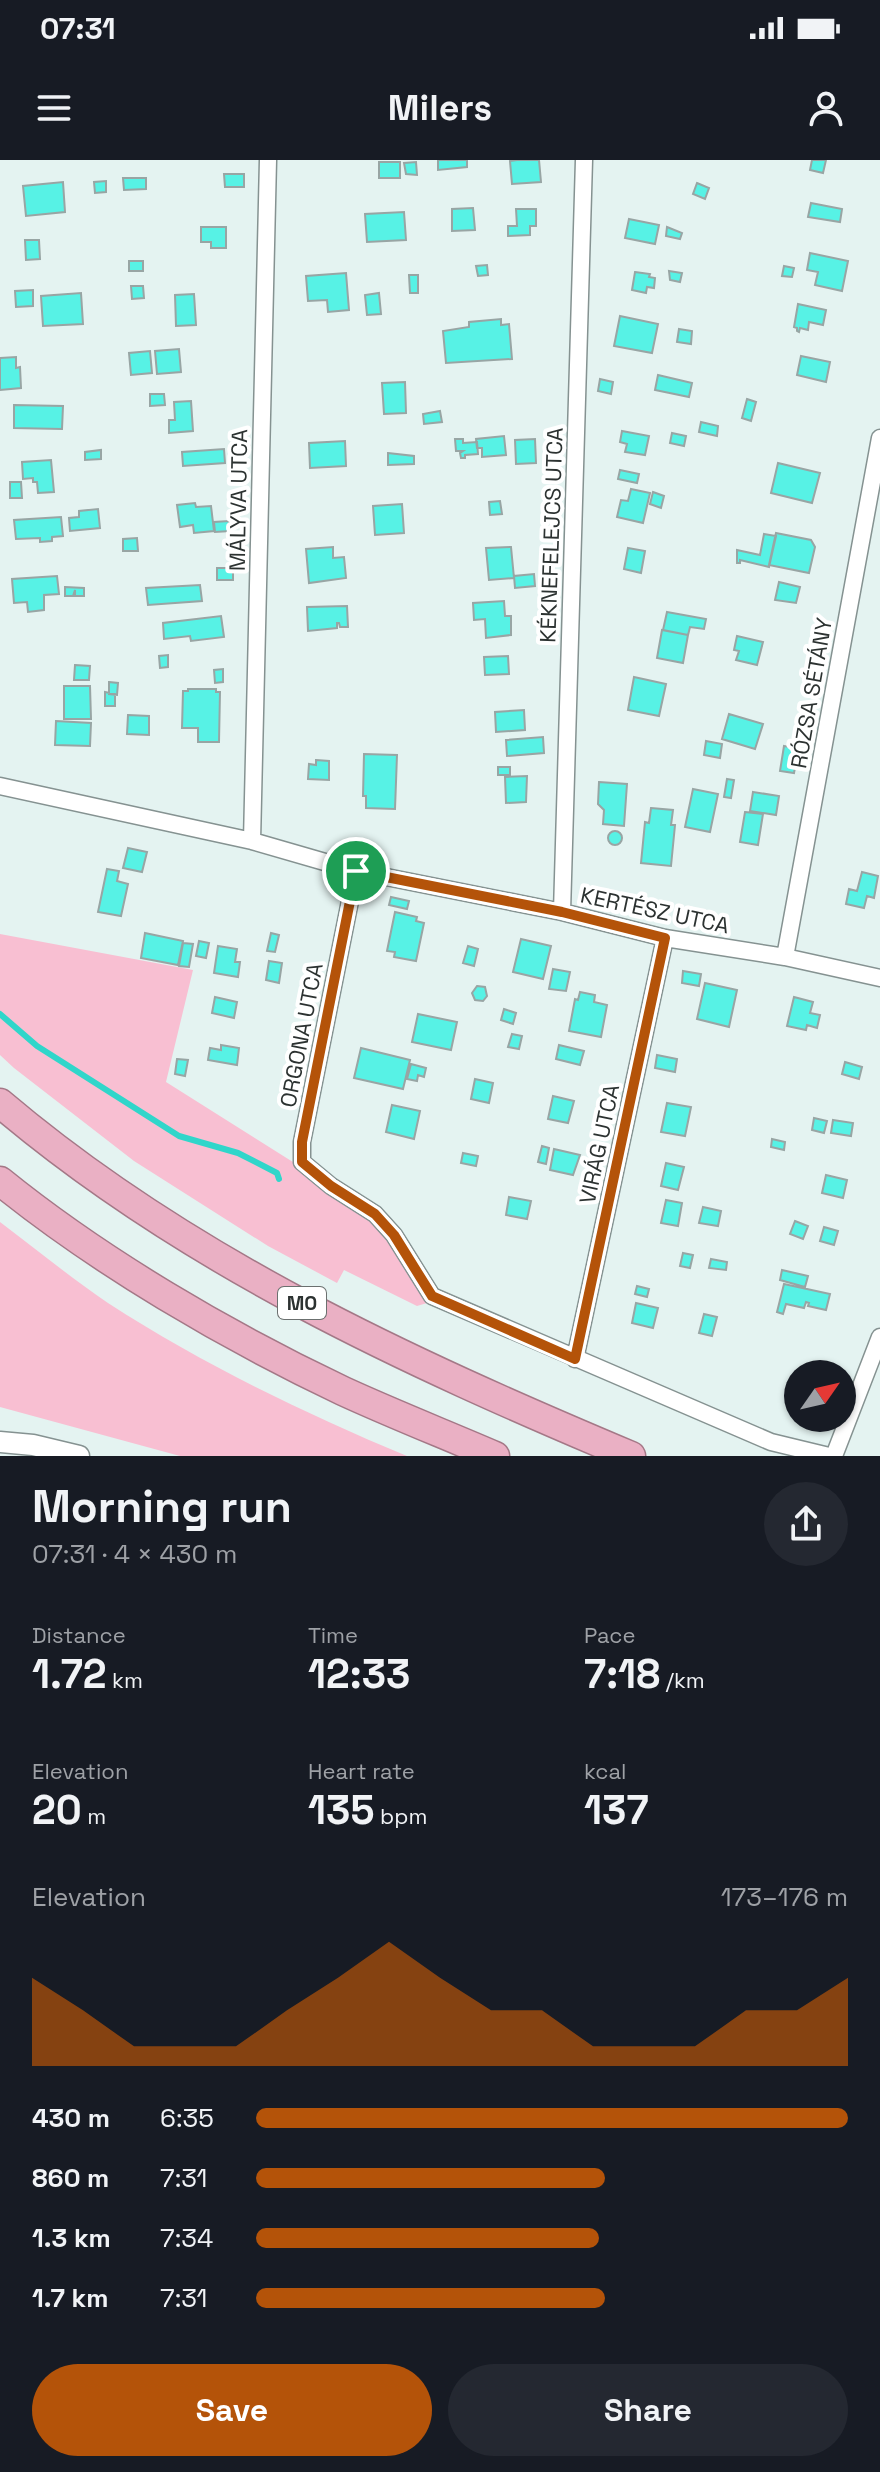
<!DOCTYPE html>
<html lang="en">
<head>
<meta charset="utf-8">
<style>
	body { margin:0; font-family:"Space Grotesk",sans-serif; background:#242831; color:#f1f3f6; height:100vh; display:flex; flex-direction:column; font-size:30px; white-space:nowrap }
	* { box-sizing:border-box; margin:0 }
	p { font-size:26px; color:#9ea1a6 }
	.icon { flex:none; width:44px; height:44px; fill:none; stroke:currentColor; stroke-width:2; stroke-linecap:round; stroke-linejoin:round }
	.map { position:relative; height:1296px; overflow:hidden }
	.sheet { display:flex; flex-direction:column; background:#171b24; flex:1 }
	.sheet>* { flex:none }
	.needle { width:52px; rotate:56deg }
	.fabs { position:absolute; left:784px; top:1200px; display:grid; gap:16px }
	.fabs a { display:grid; place-items:center; width:72px; height:72px; border-radius:50%; background:#171b24; box-shadow:0 2px 6px #0004; font-size:40px }
	.pin { position:absolute; display:grid; place-items:center; width:68px; height:68px; color:#fff; margin:-34px; border:4px solid #fff; border-radius:50%; box-shadow:0 2px 8px #0007 }
	.round { display:grid; place-items:center; flex:none; width:84px; height:84px; border-radius:42px; background:#242831 }
	.overview { display:flex; align-items:center; justify-content:space-between; height:136px; padding:0 32px }
	h1 { font-size:44px; font-weight:700; line-height:60px }
	.stats { display:grid; grid-template-columns:repeat(3,1fr); gap:12px; height:136px; padding:8px 32px }
	.stats div { display:grid; align-content:center }
	.stats b { font-size:40px; font-weight:700 }
	.stats small { font-size:22px; font-weight:400 }
	.stats p { font-size:22px }
	.chart { height:224px; padding:16px 32px }
	.chart p { display:flex; justify-content:space-between }
	.chart svg { width:100%; height:144px; margin-top:8px; fill:#b45309; opacity:.7 }
	.button { display:flex; gap:16px; margin-top:auto; padding:16px 32px }
	.button a { flex:1; height:92px; border-radius:48px; background:#b45309; color:#fff; font-size:32px; font-weight:700; line-height:92px; text-align:center }
	.button a+a { background:#242831; color:#f1f3f6 }
	ul { padding:0 32px; list-style:none; font-size:26px }
	li { display:grid; grid-template-columns:128px 96px 1fr; align-items:center; height:60px }
	li i { height:20px; border-radius:10px; background:#b45309 }
	.status { display:flex; justify-content:space-between; align-items:center; height:56px; padding:0 40px; background:#171b24; direction:ltr }
	.status svg { height:22px; fill:currentColor }
	header { display:flex; justify-content:space-between; align-items:center; height:104px; padding:0 32px; background:#171b24; font-size:36px; font-weight:700 }
	.map>svg:first-child { display:block }
</style>
</head>
<body>
<div class="status"><b>07:31</b><svg viewBox="0 0 49 12"><path d="M0 12V9h3v3zM5 12V6h3v6zM10 12V3h3v9zM15 12V0h3v12zM26 1h20v11H26zM47 4h2v5h-2z"/></svg></div>
<header><svg class="icon" aria-label="menu" viewBox="0 0 24 24"><path d="M4 6h16M4 12h16M4 18h16"/></svg>Milers<svg class="icon" aria-label="person" viewBox="0 0 24 24"><circle cx="12" cy="8" r="4"/><path d="M4 21q1-7 8-7t8 7"/></svg></header>
<div class="map">
<svg width="880" height="1296" viewBox="0 0 880 1296">
	<rect width="100%" height="100%" fill="#e4f3f1"/>
	<path fill="#f8bfd2" d="M0,774L193,810L166,922L331,1026L391,1079L427,1143L417,1146L344,1110L337,1123L268,1086L134,1001L14,908L0,895Z
		M0,1062C36,1089 71,1118 108,1143C202,1204 304,1253 407,1296H180L0,1247Z"/>
	<g fill="none" stroke-linecap="round" stroke-linejoin="round">
		<path stroke="#30d6ca" stroke-width="6" d="M0,854L37,886L179,976L238,993L277,1013L279,1019"/>
	</g>
	<path fill="#57f2e5" stroke="#98a5a4" stroke-width="2" d="M438,0H467V7L438,10Z
		M517,0H539L541,22L512,24L510,1Z
		M812,0H826L823,13L810,10Z
		M379,2H400V18H379Z
		M416,2L417,15L406,14L404,3Z
		M224,14H244V27H225Z
		M123,18H146V29L124,30Z
		M106,21V32L95,33L94,22Z
		M63,22L65,52L26,56L23,26Z
		M697,23L709,28L705,39L693,34Z
		M811,43L842,49L840,62L808,57Z
		M473,48L475,70L452,71V49Z
		M516,49H536V66H530V75L508,76V66H517Z
		M404,52L406,80L367,82L365,54Z
		M629,59L659,65L655,84L625,78Z
		M201,67H226V88H211V82H201Z
		M667,67L682,73L680,79L666,76Z
		M25,80H39L40,99L26,100Z
		M810,93L848,101L842,131L815,125L818,112L807,110Z
		M129,101H143V111H129Z
		M487,105L488,115L478,116L476,106Z
		M784,106L794,108L792,117L782,116Z
		M669,111L682,113L680,122L670,120Z
		M635,112L650,114L649,117L655,118L654,128L647,127L646,133L632,130Z
		M346,113L349,150L328,152L327,140L308,141L306,116Z
		M409,115H418V133H410Z
		M131,126H143L144,138L132,139Z
		M33,130V146L16,147L15,131Z
		M81,133L83,164L43,166L41,136Z
		M379,133L381,154L367,155L365,135Z
		M194,134L196,165L176,166L175,135Z
		M798,144L826,150L823,165L809,162L808,170L800,168L799,172L797,171V168L794,167Z
		M620,156L658,164L652,193L614,186Z
		M501,159V165L509,164L512,199L446,203L443,171L469,167V162Z
		M679,169L692,171L691,184L677,182Z
		M179,189L181,212L157,214L155,191Z
		M150,191L152,213L131,215L129,193Z
		M801,196L830,202L826,222L797,215Z
		M16,197V208L20,207L21,228L0,230V198Z
		M658,215L692,223L689,237L655,230Z
		M600,219L613,222L611,234L598,231Z
		M405,222L406,253L384,254L382,223Z
		M150,234H164L165,245L150,246Z
		M747,239L756,242L751,261L742,258Z
		M191,241L193,271L169,273V260H175L174,242Z
		M14,245L63,246L62,269L14,268Z
		M440,251L442,262L424,264L423,254Z
		M701,262L718,266L717,276L699,272Z
		M622,271L649,276L645,295L625,292L627,284L620,282Z
		M672,273L686,276L684,286L670,283Z
		M504,276L506,295L482,297V288H477L476,279Z
		M455,279H463V283L477,282L478,294L465,295V298H461L460,293L463,291H456Z
		M535,279L536,303L516,304L515,280Z
		M345,281L346,306L310,308L309,283Z
		M224,289L225,303L183,306L182,292Z
		M101,290V299L85,300V292Z
		M388,293L414,296V304L388,305Z
		M51,300L54,332L38,333L37,322H33V318L23,319L22,302Z
		M778,303L820,313L812,343L771,333Z
		M620,310L639,314L637,323L618,319Z
		M10,322H21L22,338H10Z
		M631,329L650,333L643,363L617,357L621,340L628,341Z
		M653,332L664,336L661,348L650,344Z
		M500,341L502,354L490,355L489,342Z
		M195,343L196,347L211,346L214,371L194,373L193,365L180,367L177,345Z
		M402,344L404,373L375,375L373,346Z
		M98,349L100,368L70,371L69,358L79,357V351Z
		M61,357L63,376L52,377V381L40,382V378L16,379L14,360Z
		M229,361L230,371L215,372L214,362Z
		M776,373L811,380L815,387L809,413L769,405Z
		M764,374L776,376L769,407L740,400V403H737V390L760,395Z
		M137,378L138,391H123V379Z
		M333,387V398L344,397L346,418L309,423L306,389Z
		M511,387L514,418L489,420L486,388Z
		M628,388L645,391L641,413L624,409Z
		M217,408H233V420H217Z
		M534,414L535,426L515,428L514,416Z
		M57,416L59,434L44,435V450L28,452L27,442L14,443L12,419Z
		M779,422L800,427L796,443L775,440Z
		M200,425L202,441L148,445L146,428Z
		M65,427L84,428V436H75V430L73,436H65Z
		M504,441L505,456H511V475L486,478L485,459L474,460L473,443Z
		M347,446L348,467H340L339,463H337V468L308,471L307,447Z
		M667,452L706,459L704,469L690,467L688,475L663,470Z
		M221,456L224,477L191,481L190,476L164,479L163,463Z
		M662,470L688,475L683,503L657,498Z
		M737,476L763,482L757,505L736,500L739,491L734,490Z
		M168,495V507L160,508L159,496Z
		M508,496L509,514L485,515L484,497Z
		M75,505L90,506L89,520H74Z
		M223,509V522L215,523L214,510Z
		M634,517L666,524L659,556L628,550Z
		M109,522L118,523L117,535L109,534Z
		M64,526H90L91,559H64Z
		M188,529H216V532H220L219,582H198V568H182L183,531H188Z
		M105,532L115,534V546H105Z
		M524,550L525,570L496,572L495,552Z
		M729,554L763,564L755,589L722,579Z
		M128,555L149,556V575L127,574Z
		M56,561L91,563L90,586L55,585Z
		M543,577L544,593L507,596L506,580Z
		M706,581L722,584L720,598L704,595Z
		M784,586L802,589L800,603L796,602L794,613L780,611Z
		M364,594L397,595L395,649L366,648V636H363Z
		M316,600L329,601V620L308,619L309,604L316,605Z
		M498,607H510V615H498Z
		M527,616L526,642L506,643L505,617Z
		M727,619L734,620L731,638L724,637Z
		M599,622L627,624L624,666L603,664L604,650L598,644Z
		M693,629L718,634L710,672L685,667Z
		M753,632L779,636L776,655L750,651Z
		M651,648L673,650L671,665H675L671,706L641,703L645,662L649,663Z
		M745,652L763,654L758,685L740,682Z
		M608 678a7 7 0 1 1 14 0a7 7 0 1 1-14 0Z
		M128,688L147,692L142,712L123,708Z
		M107,709L119,711L117,721L128,724L121,756L98,752Z
		M862,712L878,716L874,738L867,736L864,748L846,744L849,729L857,731Z
		M391,737L409,741L407,749L389,745Z
		M395,752L417,757L416,761L424,763L416,801L394,797L395,792L387,791Z
		M145,773L183,781L178,805L141,798Z
		M271,773L279,775L275,792L267,791Z
		M521,779L551,786L543,819L513,812Z
		M199,781L209,783L206,798L196,796Z
		M183,783L193,784L189,807L179,806Z
		M218,786L237,789L235,802H240L238,817L214,813Z
		M468,786L478,789L474,806L463,803Z
		M269,801L282,803L279,823L266,820Z
		M553,809L570,812L566,831L549,829Z
		M683,811L701,814L699,826L682,823Z
		M705,823L737,830L729,867L697,859Z
		M477,826L485,827L487,836L483,841L475,840L472,833Z
		M580,832L595,835L594,842L607,845L601,877L569,871L575,839L578,840Z
		M215,837L237,842L234,858L212,853Z
		M794,837L813,842L810,853L820,855L817,868L807,865L806,870L787,866Z
		M504,849L516,853L513,864L501,860Z
		M418,854L457,862L451,890L412,882Z
		M512,874L522,876L519,889L508,887Z
		M221,885L239,888L237,905L208,900L210,888L221,890Z
		M559,885L584,891L580,905L556,899Z
		M361,888L410,900L403,929L354,918Z
		M657,895L677,899L675,912L655,908Z
		M177,899L188,900L185,916L175,914Z
		M845,902L862,907L859,919L842,914Z
		M411,904L426,908L424,917L418,915L417,921L407,919Z
		M475,919L493,923L489,943L471,939Z
		M553,936L574,941L568,963L548,959Z
		M667,943L691,947L685,976L661,972Z
		M392,945L420,951L414,979L386,972Z
		M814,958L827,961L824,973L812,970Z
		M833,960L853,963L851,976L831,973Z
		M772,979L785,982L784,990L771,987Z
		M542,986L549,988L546,1004L538,1002Z
		M554,989L580,995L573,1015L550,1010Z
		M463,993L478,996L476,1006L461,1003Z
		M666,1003L684,1007L678,1030L661,1026Z
		M826,1015L847,1020L843,1038L822,1033Z
		M509,1037L531,1041L527,1059L506,1055Z
		M666,1040L682,1043L678,1066L661,1063Z
		M703,1047L721,1051L718,1066L699,1063Z
		M795,1061L808,1066L803,1079L790,1074Z
		M824,1067L838,1071L834,1085L820,1081Z
		M683,1093L693,1095L690,1108L680,1106Z
		M711,1099L727,1102L726,1110L709,1108Z
		M782,1110L808,1116L805,1127L780,1120Z
		M784,1124L830,1134L826,1150L808,1146L809,1143L806,1142L804,1148L786,1144L783,1154L777,1152Z
		M637,1126L649,1129L647,1137L635,1134Z
		M636,1143L658,1148L653,1168L632,1163Z
		M704,1154L717,1157L712,1176L699,1173Z"/>
	<g fill="none" stroke-linecap="round" stroke-linejoin="round">
		<g stroke="#859291" stroke-width="19">
			<path id="minor" d="M0,626L252,681L356,711L562,752L665,778L785,797L880,818
				M252,681L268,0
				M356,711L302,982V1002L331,1026L375,1054L394,1075L432,1136L771,1282L829,1296
				M562,752L584,0
				M785,797L880,278
				M575,1199L665,778
				M834,1296L880,1177"/>
		</g>
		<g stroke="#859291" stroke-width="23">
			<path id="tertiary" d="M0,1282L33,1285L79,1296"/>
		</g>
		<g stroke="#a47887" stroke-width="31">
			<path id="trunk" d="M0,943C186,1101 408,1202 631,1296
				M0,1021C100,1102 227,1176 343,1231C393,1254 444,1274 495,1296"/>
		</g>
		<use href="#minor" stroke="#fff" stroke-width="16"/>
		<use href="#tertiary" stroke="#fff" stroke-width="20"/>
		<use href="#trunk" stroke="#eab0c4" stroke-width="28"/>
	</g>
	<g fill="none" stroke-linecap="round" stroke-linejoin="round">
		<g stroke="#fff" stroke-width="16">
			<path id="route" d="M356,711L562,752L665,778L575,1199L432,1136L394,1075L375,1054L331,1026L302,1002V982Z"/>
		</g>
		<use href="#route" stroke="#b45309" stroke-width="10"/>
	</g>
	<g text-anchor="middle" dominant-baseline="central" stroke-width="8" stroke-linejoin="round" paint-order="stroke">
		<rect fill="#fff" stroke="#6b706f" stroke-width="2" x="278" y="1127" width="48" height="32" rx="6"/>
		<g font-size="20" font-weight="bold" fill="#2c3231">
			<text x="302" y="1143">M0</text>
		</g>
		<g font-size="22" fill="#2c3231" stroke="#fff">
			<text transform="translate(238 340) rotate(-89)">MÁLYVA UTCA</text>
			<text transform="translate(551 375) rotate(-88)">KÉKNEFELEJCS UTCA</text>
			<text transform="translate(811 533) rotate(-80)">RÓZSA SÉTÁNY</text>
			<text transform="translate(655 750) rotate(12)">KERTÉSZ UTCA</text>
			<text transform="translate(301 875) rotate(-79)">ORGONA UTCA</text>
			<text transform="translate(599 984) rotate(-78)">VIRÁG UTCA</text>
		</g>
	</g>
</svg>
<div class="fabs">
<a><svg class="needle" viewBox="-14 -14 28 28"><path d="M0-13l5 13h-10z" fill="#e53935"/><path d="M0 13l5-13h-10z" fill="#9ea1a6"/></svg></a>
</div>
<div class="pin" style="left:356px;top:711px;background:#1e9e55"><svg class="icon" aria-label="arrive" viewBox="0 0 24 24"><path d="M6 21V4h12l-3 4 3 4H6"/></svg></div>
</div>
<section class="sheet">
<div class="overview"><div><h1>Morning run</h1><p>07:31 · 4 × 430 m</p></div><a class="round"><svg class="icon" aria-label="share" viewBox="0 0 24 24"><path d="M12 15V3M7 8l5-5 5 5M5 13v7h14v-7"/></svg></a></div>
<div class="stats">
<div><p>Distance</p><b>1.72<small> km</small></b></div>
<div><p>Time</p><b>12:33</b></div>
<div><p>Pace</p><b>7:18<small> /km</small></b></div>
</div>
<div class="stats">
<div><p>Elevation</p><b>20<small> m</small></b></div>
<div><p>Heart rate</p><b>135<small> bpm</small></b></div>
<div><p>kcal</p><b>137</b></div>
</div>
<div class="chart"><p><span>Elevation</span>173–176 m</p>
<svg viewBox="0 0 160 44" preserveAspectRatio="none"><path d="M0 44V17L10 27L20 38L30 38L40 38L50 27L60 17L70 6L80 17L90 27L100 27L110 38L120 38L130 38L140 27L150 27L160 17V44z"/></svg>
</div>
<ul>
<li><b>430 m</b>6:35<i style="width:100%"></i></li>
<li><b>860 m</b>7:31<i style="width:59%"></i></li>
<li><b>1.3 km</b>7:34<i style="width:58%"></i></li>
<li><b>1.7 km</b>7:31<i style="width:59%"></i></li>
</ul>
<div class="button"><a>Save</a><a>Share</a></div>
</section>
</body>
</html>
